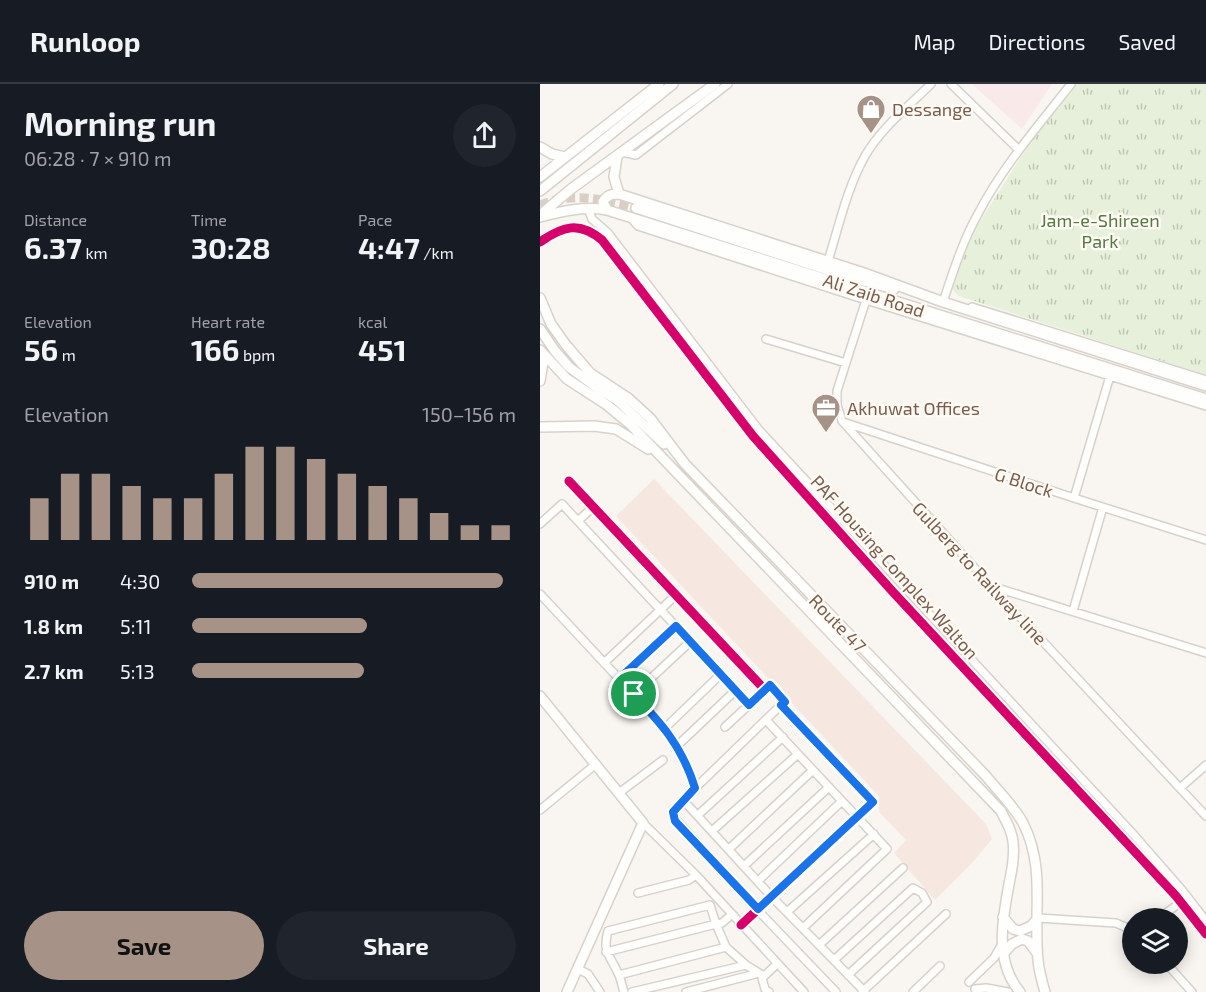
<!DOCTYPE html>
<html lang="en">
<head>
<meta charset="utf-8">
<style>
	body { margin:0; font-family:"Exo 2",sans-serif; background:#20242c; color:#f1f3f6; height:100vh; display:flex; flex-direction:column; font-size:22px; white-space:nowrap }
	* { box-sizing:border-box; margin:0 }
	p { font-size:20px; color:#9ea1a6 }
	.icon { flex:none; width:33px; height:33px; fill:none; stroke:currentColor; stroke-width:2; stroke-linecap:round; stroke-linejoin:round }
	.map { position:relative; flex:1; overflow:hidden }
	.drawer { display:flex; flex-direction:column; background:#171b24; width:540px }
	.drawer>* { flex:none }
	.buttons { position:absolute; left:582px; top:824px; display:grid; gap:12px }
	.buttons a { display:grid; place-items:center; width:66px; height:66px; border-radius:50%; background:#171b24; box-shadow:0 3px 15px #0003; font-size:30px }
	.pin { position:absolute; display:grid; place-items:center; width:51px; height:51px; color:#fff; margin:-26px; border:3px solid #fff; border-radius:50%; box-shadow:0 2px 6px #0007 }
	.round { display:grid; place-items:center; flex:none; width:63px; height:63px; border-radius:32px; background:#20242c }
	.overview { display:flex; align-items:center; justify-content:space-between; height:102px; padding:0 24px }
	h1 { font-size:33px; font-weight:700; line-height:45px }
	.figures { display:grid; grid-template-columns:repeat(3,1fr); gap:9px; height:102px; padding:6px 24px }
	.figures div { display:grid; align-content:center }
	.figures b { font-size:30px; font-weight:700 }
	.figures small { font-size:16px; font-weight:400 }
	.figures p { font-size:16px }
	.chart { height:168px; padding:12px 24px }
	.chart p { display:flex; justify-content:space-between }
	.chart svg { width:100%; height:108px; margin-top:6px; stroke:#a69286; stroke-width:6 }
	.primary-button { display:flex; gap:12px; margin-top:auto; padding:12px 24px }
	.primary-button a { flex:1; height:69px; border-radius:36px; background:#a69286; color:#111; font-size:24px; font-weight:700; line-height:69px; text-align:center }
	.primary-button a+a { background:#20242c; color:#f1f3f6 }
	ul { padding:0 24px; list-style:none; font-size:20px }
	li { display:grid; grid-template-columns:96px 72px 1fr; align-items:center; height:45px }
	li i { height:15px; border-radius:8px; background:#a69286 }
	header { display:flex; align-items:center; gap:36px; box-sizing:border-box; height:84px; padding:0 30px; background:#171b24; border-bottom:2px solid #363941 }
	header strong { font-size:28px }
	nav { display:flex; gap:33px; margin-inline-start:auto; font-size:21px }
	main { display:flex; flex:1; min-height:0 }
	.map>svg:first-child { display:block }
</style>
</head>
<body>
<header>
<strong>Runloop</strong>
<nav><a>Map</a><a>Directions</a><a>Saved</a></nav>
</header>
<main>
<section class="drawer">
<div class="overview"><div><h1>Morning run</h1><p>06:28 · 7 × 910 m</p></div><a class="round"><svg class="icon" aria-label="share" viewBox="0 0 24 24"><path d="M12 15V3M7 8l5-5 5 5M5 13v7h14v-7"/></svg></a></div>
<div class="figures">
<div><p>Distance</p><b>6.37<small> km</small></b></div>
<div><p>Time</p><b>30:28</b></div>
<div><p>Pace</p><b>4:47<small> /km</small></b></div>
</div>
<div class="figures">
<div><p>Elevation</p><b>56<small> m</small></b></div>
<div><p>Heart rate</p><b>166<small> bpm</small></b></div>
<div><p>kcal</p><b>451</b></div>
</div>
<div class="chart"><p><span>Elevation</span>150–156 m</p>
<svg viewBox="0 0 160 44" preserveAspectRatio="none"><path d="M5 44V27M15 44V17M25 44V17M35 44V22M45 44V27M55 44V27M65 44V17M75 44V6M85 44V6M95 44V11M105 44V17M115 44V22M125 44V27M135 44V33M145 44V38M155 44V38"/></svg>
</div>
<ul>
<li><b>910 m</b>4:30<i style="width:96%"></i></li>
<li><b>1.8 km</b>5:11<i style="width:54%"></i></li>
<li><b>2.7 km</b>5:13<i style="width:53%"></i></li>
</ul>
<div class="primary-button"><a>Save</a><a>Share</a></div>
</section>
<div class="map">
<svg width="666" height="908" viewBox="0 0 666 908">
	<defs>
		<pattern id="park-tufts" width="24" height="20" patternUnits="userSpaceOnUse" patternTransform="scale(1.5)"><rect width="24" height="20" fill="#e7f0db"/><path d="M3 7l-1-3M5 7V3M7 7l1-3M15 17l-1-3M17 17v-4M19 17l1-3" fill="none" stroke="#c0c6b4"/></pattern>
	</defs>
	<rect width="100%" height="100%" fill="#f9f5f0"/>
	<path fill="#f6e8e1" d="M114,395L446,740L452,755L432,779L395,816L354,769L366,756L339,728V712L76,432Z"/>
	<path fill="#fae9e9" d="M432,0H512L482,45Z"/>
	<path fill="url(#park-tufts)" d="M536,0H666V291L419,212L411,204L434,147L491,57Z"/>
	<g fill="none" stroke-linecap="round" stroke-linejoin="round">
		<path stroke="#d9cfc7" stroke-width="9" stroke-dasharray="9 4.5" stroke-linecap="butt" d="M0,121C32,108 63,115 96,124"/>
		<g stroke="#d7d1cb" stroke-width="10">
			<path id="street" d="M411,0L479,66
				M82,68L96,71L188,0
				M48,124L52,135L68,149L219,346L594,751L642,806L666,837
				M91,134L98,142L326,216L666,322
				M0,158C23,142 39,137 62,156L213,352L353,508L636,812L666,850
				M288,177C299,142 307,104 325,72C341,44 369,22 391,0
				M326,216L297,307V321L302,337L451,502L666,732
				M406,219L403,218C413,188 423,156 439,128C463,82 499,41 531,0
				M432,223L666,296
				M226,255L306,279
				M303,338L534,414L666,456
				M29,397L225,606L230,601L245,618L241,621L333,719L201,841
				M534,414L570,292
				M38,437L53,423
				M0,440L22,420L209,621
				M454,503L666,569
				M0,510L125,644C139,663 148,682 155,704
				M533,527L563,423
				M64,579L136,511
				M79,595L136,542
				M94,610L151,557
				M241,621L143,716L133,728V732L208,816L296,908
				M226,636L347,765L263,844
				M185,643L225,606
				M125,644L181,590
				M138,661L196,606
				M640,704L666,681
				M79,709L123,676
				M143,716L232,813L325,908
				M0,726L56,680
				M158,731L243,653
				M103,739L156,791L264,908
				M172,747L258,670
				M189,765L273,686
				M204,782L289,703
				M218,797L302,717
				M98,809L149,796L156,791
				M247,828L334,750
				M192,830L182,839L176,840L186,863L206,881
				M498,834L576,839L592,846
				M619,834L644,816
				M279,861L363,784
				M66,868L176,840L170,821L68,847C62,868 70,871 78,889C81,895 82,902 84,908
				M294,876L373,804L382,809L387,818L308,891
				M626,879L652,908
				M38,885L48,890L60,908
				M79,891L186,863
				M429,898L454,874L462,860
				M435,905L446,904L468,908
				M92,908L206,881L224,892
				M146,908L219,889
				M229,908L225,905L222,894L237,880
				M322,908L406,830
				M373,908L400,882"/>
		</g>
		<g stroke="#d9d2cb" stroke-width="12">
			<path id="secondary" d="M0,63L12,70L25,73
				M77,72L74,93L79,110L324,189L403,218L666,302
				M0,93L119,0
				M0,107L133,0
				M96,124L316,195L354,205
				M67,126L63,118C67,111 71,110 79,110
				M0,131L31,105L175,0
				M0,133C23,127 44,122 67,126L666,315
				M0,214L11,240L26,261L50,289L88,314L110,334L145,380L446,692C458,707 474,722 483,739C506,784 493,829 498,876C499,887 502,898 505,908
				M0,245L15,267L29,283L60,306L76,315L124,360
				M0,266L27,295L67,321L90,340L461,727C464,734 469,741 471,749C476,763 473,781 470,795C463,833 453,876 480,908
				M0,297L3,278L1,267
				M0,343L54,342L76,345L108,365
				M0,612L103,739L27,908
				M463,833L473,845L480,847L491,842L498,834
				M463,870L472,860L482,855L488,857L497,869"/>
		</g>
		<use href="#street" stroke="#fefefd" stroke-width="7"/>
		<use href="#secondary" stroke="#fefefd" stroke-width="9"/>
		<g stroke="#fffaf3" stroke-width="13">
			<path id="cycleway" d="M0,158C23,142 39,137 62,156L213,352L353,508L636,812L666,850
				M29,397L225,606L230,601L245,618L241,621L333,719L201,841"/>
		</g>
		<use href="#cycleway" stroke="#d6006c" stroke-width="9"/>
	</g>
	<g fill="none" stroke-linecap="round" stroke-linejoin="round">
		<g stroke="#fff" stroke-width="12">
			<path id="route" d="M136,542L209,621L230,601L245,618L241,621L333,718L218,825L135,737L133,728L155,704C140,655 113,631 79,595Z"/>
		</g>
		<use href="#route" stroke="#1a73e8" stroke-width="8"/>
	</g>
	<defs>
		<g id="shop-pin" transform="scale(1.5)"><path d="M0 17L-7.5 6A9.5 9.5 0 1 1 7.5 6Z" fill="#a69286" stroke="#fffaf3"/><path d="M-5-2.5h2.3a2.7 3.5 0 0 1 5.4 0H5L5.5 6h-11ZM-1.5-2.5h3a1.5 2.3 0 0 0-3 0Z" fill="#fff"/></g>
		<g id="office-pin" transform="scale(1.5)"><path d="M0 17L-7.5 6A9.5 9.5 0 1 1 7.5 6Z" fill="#a69286" stroke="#fffaf3"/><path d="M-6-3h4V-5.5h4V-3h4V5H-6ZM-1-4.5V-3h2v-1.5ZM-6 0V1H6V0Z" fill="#fff"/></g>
	</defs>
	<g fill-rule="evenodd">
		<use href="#shop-pin" x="331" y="25"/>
		<use href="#office-pin" x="286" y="324"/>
	</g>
	<g text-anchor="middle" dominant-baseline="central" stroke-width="5" stroke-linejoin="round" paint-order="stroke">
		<g font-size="18" fill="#7a5c4d" stroke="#fffaf3" text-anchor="start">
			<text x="352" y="25">Dessange</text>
			<text x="307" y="324">Akhuwat Offices</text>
		</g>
		<g font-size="18" fill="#537a41" stroke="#fffaf3">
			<text x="560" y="136">Jam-e-Shireen<tspan x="560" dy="21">Park</tspan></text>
		</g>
		<g font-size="18" fill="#7a5c4d" stroke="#fffaf3">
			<text transform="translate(334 211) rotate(18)">Ali Zaib Road</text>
			<text transform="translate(484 398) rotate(18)">G Block</text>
			<text transform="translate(355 483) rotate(48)">PAF Housing Complex Walton</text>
			<text transform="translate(440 489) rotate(47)">Gulberg to Railway line</text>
			<text transform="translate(298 539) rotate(46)">Route 47</text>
		</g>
	</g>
</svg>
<div class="buttons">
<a><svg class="icon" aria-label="layers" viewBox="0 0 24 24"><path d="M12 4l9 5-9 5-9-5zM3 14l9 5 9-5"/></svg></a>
</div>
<div class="pin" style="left:94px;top:610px;background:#1e9e55"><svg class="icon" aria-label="arrive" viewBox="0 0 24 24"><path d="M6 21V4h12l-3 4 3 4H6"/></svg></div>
</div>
</main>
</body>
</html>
